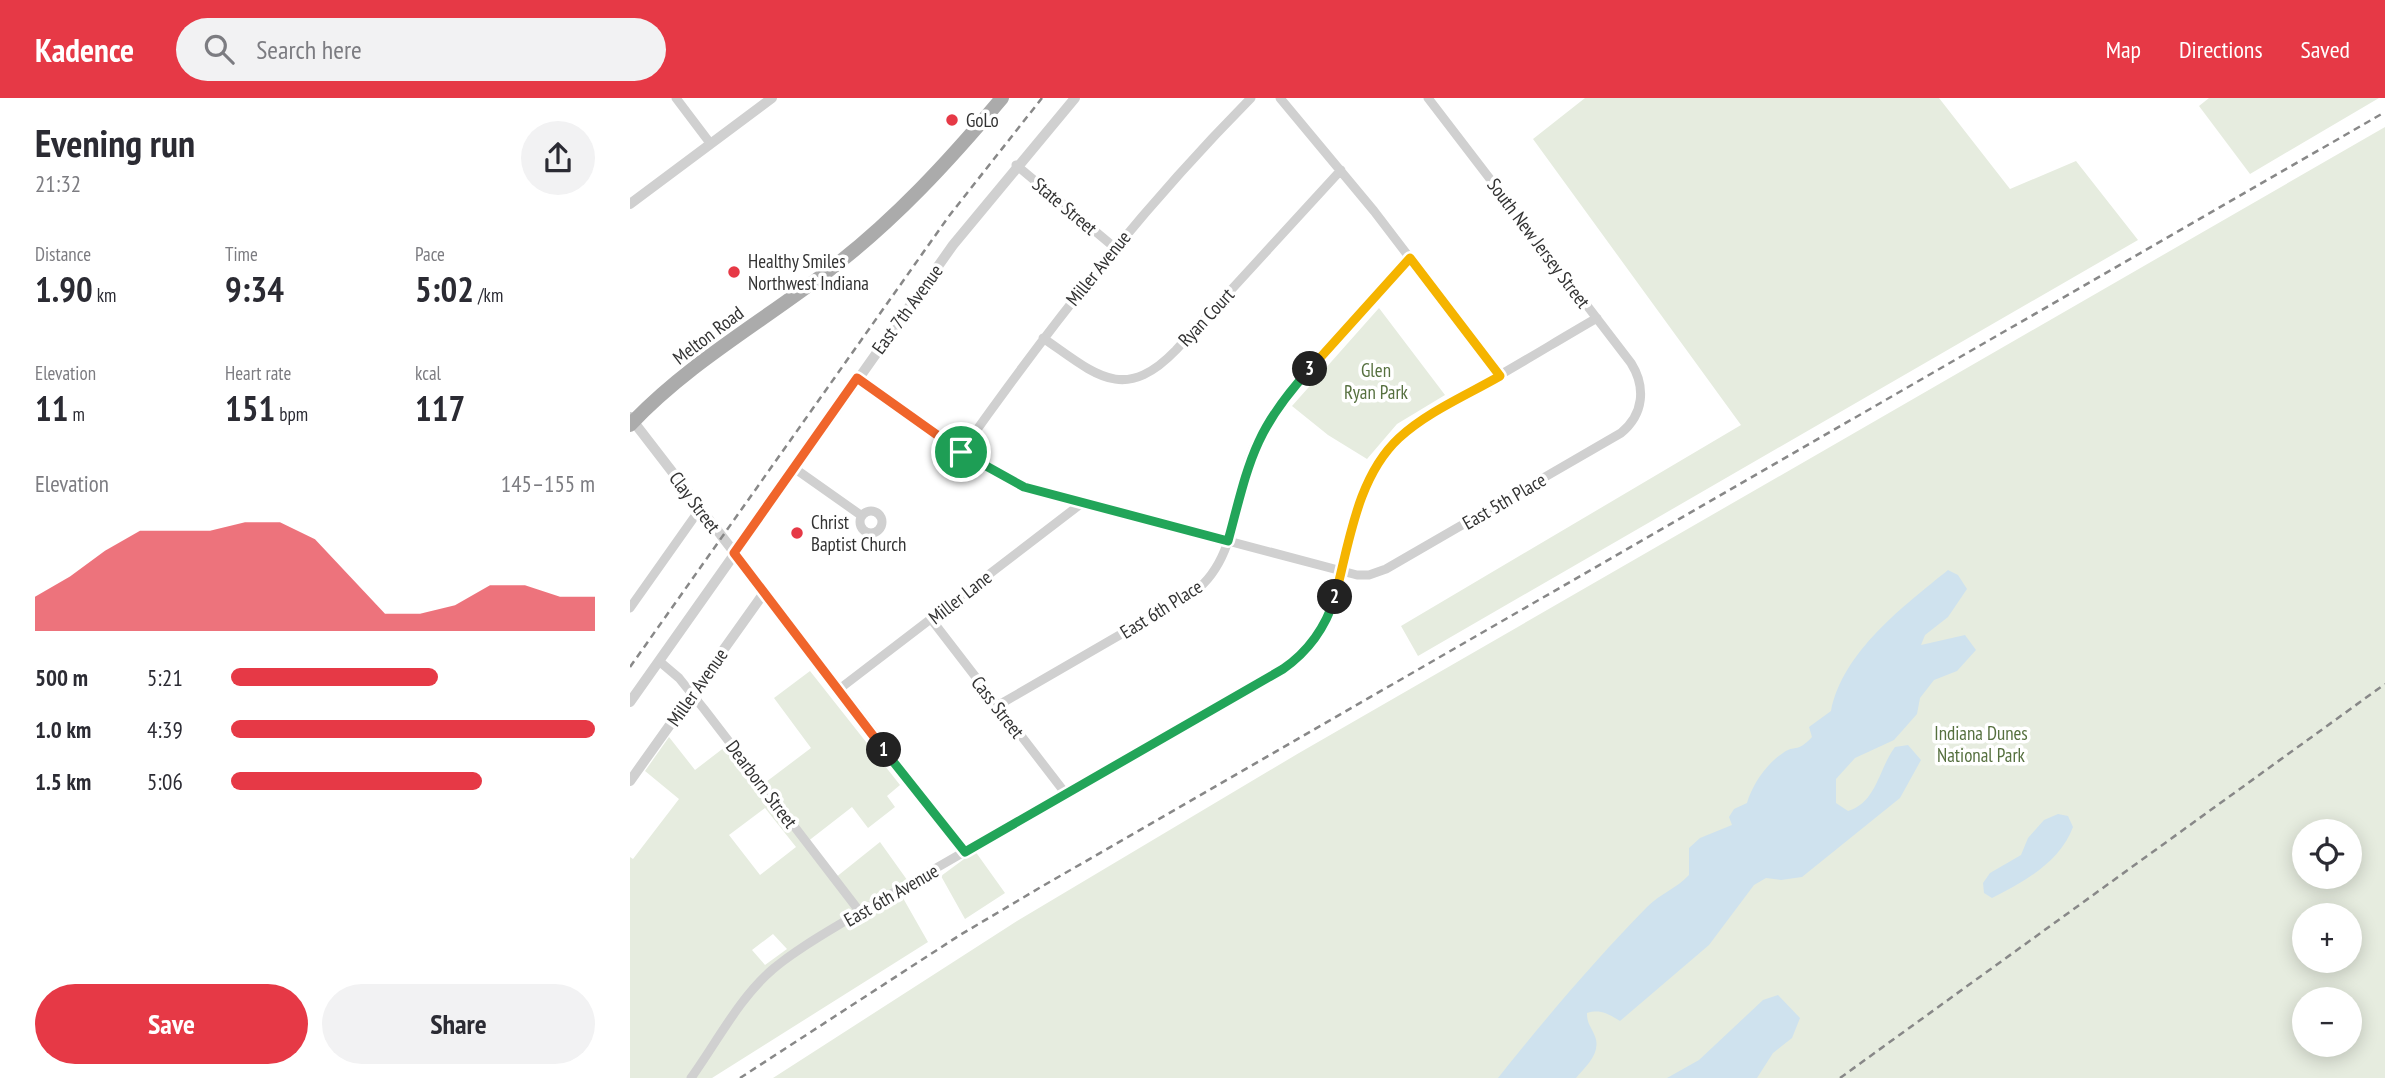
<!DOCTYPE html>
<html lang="en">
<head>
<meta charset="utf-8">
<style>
	body { margin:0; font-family:"PT Sans Narrow",sans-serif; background:#f2f2f3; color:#2b2b33; height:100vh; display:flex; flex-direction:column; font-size:26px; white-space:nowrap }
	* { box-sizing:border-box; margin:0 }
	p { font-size:23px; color:#7c7c81 }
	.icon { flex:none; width:38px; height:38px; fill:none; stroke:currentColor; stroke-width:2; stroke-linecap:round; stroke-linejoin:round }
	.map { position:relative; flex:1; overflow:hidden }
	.drawer { display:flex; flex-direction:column; background:#fff; width:630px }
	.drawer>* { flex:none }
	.fabs { position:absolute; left:1662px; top:721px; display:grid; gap:14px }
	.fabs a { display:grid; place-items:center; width:70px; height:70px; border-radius:50%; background:#fff; box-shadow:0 4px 18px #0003; font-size:35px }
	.pin { position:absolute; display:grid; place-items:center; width:60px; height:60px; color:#fff; margin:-30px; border:4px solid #fff; border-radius:50%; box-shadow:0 2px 7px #0007 }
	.km { position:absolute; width:35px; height:35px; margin:-18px; border-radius:50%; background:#222; color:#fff; font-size:19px; line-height:35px; text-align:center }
	.round { display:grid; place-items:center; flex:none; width:74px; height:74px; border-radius:37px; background:#f2f2f3 }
	.overview { display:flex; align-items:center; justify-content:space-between; height:119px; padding:0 35px }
	h1 { font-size:38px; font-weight:700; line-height:52px }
	.metrics { display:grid; grid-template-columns:repeat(3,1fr); gap:10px; height:119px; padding:7px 35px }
	.metrics div { display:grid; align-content:center }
	.metrics b { font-size:35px; font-weight:700 }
	.metrics small { font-size:19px; font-weight:400 }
	.metrics p { font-size:19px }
	.chart { height:196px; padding:14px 35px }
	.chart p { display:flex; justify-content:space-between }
	.chart svg { width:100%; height:126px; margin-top:7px; fill:#e63946; opacity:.7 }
	.primary-button { display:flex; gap:14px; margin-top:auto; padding:14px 35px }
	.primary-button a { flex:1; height:80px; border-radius:42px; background:#e63946; color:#fff; font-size:28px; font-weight:700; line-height:80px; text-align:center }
	.primary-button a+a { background:#f2f2f3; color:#2b2b33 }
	ul { padding:0 35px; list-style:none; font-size:23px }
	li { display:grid; grid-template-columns:112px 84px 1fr; align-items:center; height:52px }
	li i { height:18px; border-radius:9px; background:#e63946 }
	header { display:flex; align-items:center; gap:42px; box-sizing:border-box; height:98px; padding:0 35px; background:#e63946; color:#fff }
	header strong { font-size:33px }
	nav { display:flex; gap:38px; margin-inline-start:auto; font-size:24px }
	.search { width:490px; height:63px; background:#f2f2f3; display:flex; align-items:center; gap:18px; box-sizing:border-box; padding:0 24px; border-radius:38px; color:#7c7c81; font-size:26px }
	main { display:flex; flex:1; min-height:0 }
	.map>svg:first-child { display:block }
</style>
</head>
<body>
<header>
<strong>Kadence</strong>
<div class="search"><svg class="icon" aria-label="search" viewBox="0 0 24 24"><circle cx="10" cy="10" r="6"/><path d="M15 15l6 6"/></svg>Search here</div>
<nav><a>Map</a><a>Directions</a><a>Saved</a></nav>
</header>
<main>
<section class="drawer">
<div class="overview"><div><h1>Evening run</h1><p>21:32</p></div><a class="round"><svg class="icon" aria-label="share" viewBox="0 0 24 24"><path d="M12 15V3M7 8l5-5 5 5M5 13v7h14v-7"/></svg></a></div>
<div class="metrics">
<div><p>Distance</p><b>1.90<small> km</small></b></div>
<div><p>Time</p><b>9:34</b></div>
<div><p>Pace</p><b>5:02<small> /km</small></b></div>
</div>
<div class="metrics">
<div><p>Elevation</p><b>11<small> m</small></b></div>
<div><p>Heart rate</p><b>151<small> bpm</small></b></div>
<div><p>kcal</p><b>117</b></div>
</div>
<div class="chart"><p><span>Elevation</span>145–155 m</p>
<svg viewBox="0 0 160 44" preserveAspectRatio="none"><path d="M0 44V32L10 25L20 16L30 9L40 9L50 9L60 6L70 6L80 12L90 25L100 38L110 38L120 35L130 28L140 28L150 32L160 32V44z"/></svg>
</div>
<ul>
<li><b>500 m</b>5:21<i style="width:57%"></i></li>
<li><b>1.0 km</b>4:39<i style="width:100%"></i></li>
<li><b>1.5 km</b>5:06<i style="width:69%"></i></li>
</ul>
<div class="primary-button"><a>Save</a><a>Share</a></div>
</section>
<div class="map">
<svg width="1755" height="980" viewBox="0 0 1755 980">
	<rect width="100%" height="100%" fill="#fff"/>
	<path fill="#e6ecdf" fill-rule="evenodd" d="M955,0H1309L1380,91L1446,63L1508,142L788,558L771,528L1111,327L903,41Z
		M1579,0H1749L1620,76L1569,8Z
		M1755,29V980H143L387,823L669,655ZM1675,733H1720V779H1675ZM1675,817H1720V863H1675ZM1675,901H1720V947H1675Z
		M749,210L815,297L767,326L737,361L698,337L662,308Z
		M180,573L270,687L257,698L265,709L238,730L222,709L177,744L205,780L250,744L285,793L273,800L298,844L82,980H0V759L3,761L49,701L15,673L39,639L65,672L104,642L136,684L181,650L144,600ZM135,710L166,749L130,777L99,737ZM143,836L157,851L135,867L122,852Z
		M345,753L375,795L335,821L311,778Z"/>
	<path fill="#cfe2ee" d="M1318,472L1328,477L1337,491L1318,519L1295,537L1291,547L1335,537L1346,552L1327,573L1304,582L1290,600L1287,616L1264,642L1225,660L1206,681V705L1218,713C1247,704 1248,672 1265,649L1278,647L1291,662L1270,700L1172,779L1151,782L1136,780L1124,787L1079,847L990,923C978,916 971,911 957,915C957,925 960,927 964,936C973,954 956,968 946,980H868C915,921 965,862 1017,809C1031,795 1046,791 1059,777V750L1070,740L1102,727L1099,719L1104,711L1117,705C1122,687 1137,665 1153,655C1165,646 1166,656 1182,639L1179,629L1201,613C1213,553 1274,508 1318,472Z
		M1428,716L1438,718L1443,729C1430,764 1394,784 1362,800L1354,795L1353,785L1360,775L1391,757L1398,740L1414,722Z
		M1148,897L1170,920L1162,940L1143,955L1127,980H1037L1069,962L1133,902Z"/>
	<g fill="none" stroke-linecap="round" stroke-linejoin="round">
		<path stroke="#d0d0d0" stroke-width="9" d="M46,0L80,45
			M650,0L744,113L870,278
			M386,67L484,149
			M413,240C464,275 493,307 546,252L711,72
			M227,280L331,354L394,389L727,477H739L756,471L991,335C1014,316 1016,289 1001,265L798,0
			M331,354C420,228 513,109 621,0
			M164,370L232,418
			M230 424a11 11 0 1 1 22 0a11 11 0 1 1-22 0Z
			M0,510L70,411
			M301,521L436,696
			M29,563L49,580L74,611L230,814
			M208,592L452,405
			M367,608L564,494C604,464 604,409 618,364C634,317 668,284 701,248C727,219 753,189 780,160
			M61,980C87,944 109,900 143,871C169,849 201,832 230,814L662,565C718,512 708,444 739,381C764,328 823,305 870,277C903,258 934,239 967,220"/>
		<path stroke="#d0d0d0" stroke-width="10" d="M0,106L142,0
			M0,319L335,754
			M0,604L323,147L445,0
			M0,683L134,495"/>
		<path stroke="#ababab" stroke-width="14" d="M0,327C57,266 132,224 198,173C264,123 319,63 372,0"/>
		<path stroke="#888" stroke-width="2.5" stroke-dasharray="7 5" stroke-linecap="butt" d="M0,569L319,118L412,0
			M110,980L330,837L411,789L1755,14
			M1210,980L1755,586"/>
	</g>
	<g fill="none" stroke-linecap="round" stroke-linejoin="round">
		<g stroke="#fff" stroke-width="14">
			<path id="split-1" d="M254,652L104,455L227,280L331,354"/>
		</g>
		<g stroke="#fff" stroke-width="14">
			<path id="split-2" d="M254,652L335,754L653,571C679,553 696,528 705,499"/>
		</g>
		<g stroke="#fff" stroke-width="14">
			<path id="split-3" d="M680,271L780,160L870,278C837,297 797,314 769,340C727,379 719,446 705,499"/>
		</g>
		<g stroke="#fff" stroke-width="14">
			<path id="split-4" d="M331,354L394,389L598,443C619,365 623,333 680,271"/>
		</g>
		<use href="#split-1" stroke="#f0652b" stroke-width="9"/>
		<use href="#split-2" stroke="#22a559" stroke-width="9"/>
		<use href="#split-3" stroke="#f5b400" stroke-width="9"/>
		<use href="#split-4" stroke="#22a559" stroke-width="9"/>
	</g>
	<g fill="#e63946" stroke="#fff" stroke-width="2.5">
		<circle cx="322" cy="22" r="7"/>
		<circle cx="104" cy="174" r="7"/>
		<circle cx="167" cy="435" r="7"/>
	</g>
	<g text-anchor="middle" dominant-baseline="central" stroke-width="7" stroke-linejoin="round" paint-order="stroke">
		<g font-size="19" fill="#333" stroke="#fff" text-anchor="start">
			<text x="336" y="22">GoLo</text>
			<text x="118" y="163">Healthy Smiles<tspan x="118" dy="22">Northwest Indiana</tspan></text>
			<text x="181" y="424">Christ<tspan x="181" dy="22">Baptist Church</tspan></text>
		</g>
		<g font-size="19" fill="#333" stroke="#fff">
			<text transform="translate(435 108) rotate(40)">State Street</text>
			<text transform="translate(909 145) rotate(53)">South New Jersey Street</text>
			<text transform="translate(468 170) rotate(-51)">Miller Avenue</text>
			<text transform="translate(277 211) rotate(-54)">East 7th Avenue</text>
			<text transform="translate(576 219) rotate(-47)">Ryan Court</text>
			<text transform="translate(78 237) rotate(-37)">Melton Road</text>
			<text transform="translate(874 403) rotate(-30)">East 5th Place</text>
			<text transform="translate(65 404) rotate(53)">Clay Street</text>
			<text transform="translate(330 499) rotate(-38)">Miller Lane</text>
			<text transform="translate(531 511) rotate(-32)">East 6th Place</text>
			<text transform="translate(67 589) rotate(-55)">Miller Avenue</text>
			<text transform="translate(368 609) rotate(52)">Cass Street</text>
			<text transform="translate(132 686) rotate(53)">Dearborn Street</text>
			<text transform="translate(261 797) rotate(-30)">East 6th Avenue</text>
		</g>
		<g font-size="19" fill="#56703f" stroke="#fff">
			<text x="746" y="272">Glen<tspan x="746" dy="22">Ryan Park</tspan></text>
			<text x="1351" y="635">Indiana Dunes<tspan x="1351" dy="22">National Park</tspan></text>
		</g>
	</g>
</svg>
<div class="fabs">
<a><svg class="icon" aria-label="locate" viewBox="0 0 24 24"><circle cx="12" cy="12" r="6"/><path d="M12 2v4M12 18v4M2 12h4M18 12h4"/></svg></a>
<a>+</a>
<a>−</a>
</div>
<div class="pin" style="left:331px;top:354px;background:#1e9e55"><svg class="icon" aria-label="arrive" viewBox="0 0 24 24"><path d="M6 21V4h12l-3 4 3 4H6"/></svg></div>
<b class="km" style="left:254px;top:652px">1</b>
<b class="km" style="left:705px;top:499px">2</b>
<b class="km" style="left:680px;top:271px">3</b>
</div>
</main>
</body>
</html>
